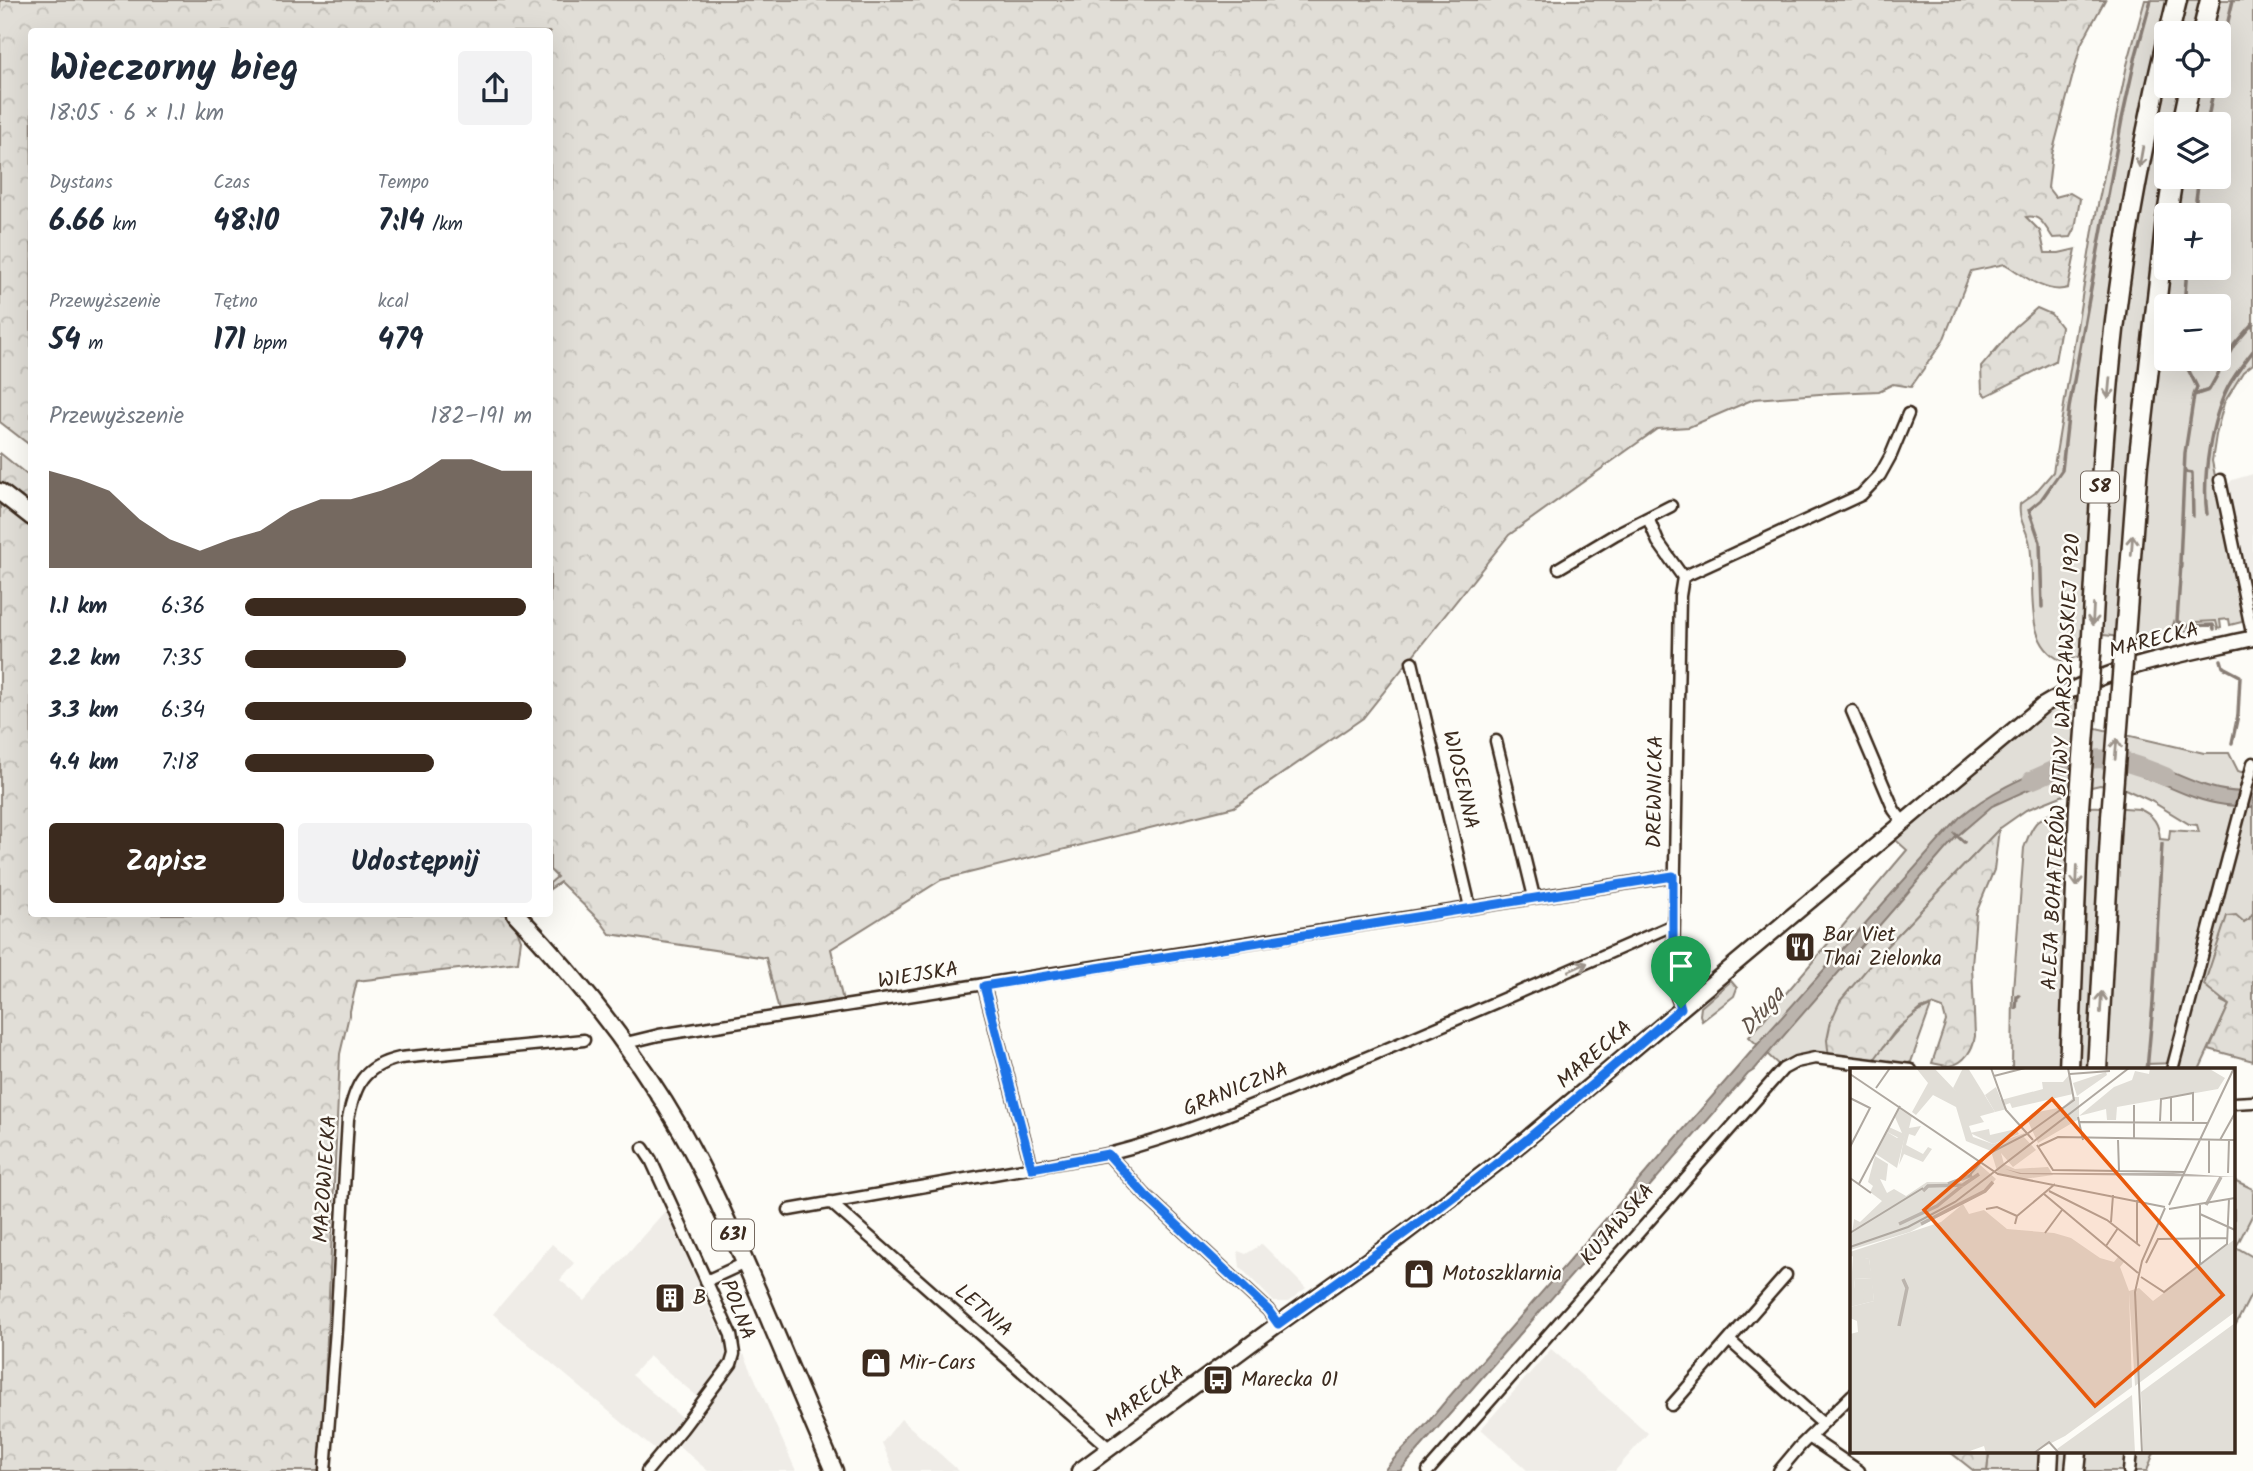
<!DOCTYPE html>
<html lang="pl">
<head>
<meta charset="utf-8">
<style>
	body { margin:0; font-family:Kalam,sans-serif; background:#f2f2f3; color:#1f2937; height:100vh; display:flex; flex-direction:column; font-size:26px; white-space:nowrap }
	* { box-sizing:border-box; margin:0 }
	p { font-size:23px; color:#747a83 }
	.icon { flex:none; width:38px; height:38px; fill:none; stroke:currentColor; stroke-width:2; stroke-linecap:round; stroke-linejoin:round }
	.map { position:relative; flex:1; overflow:hidden }
	.side { position:absolute; left:28px; top:28px; width:525px; height:889px; display:flex; flex-direction:column; background:#fff; border-radius:7px; box-shadow:0 7px 28px #0002 }
	.side>* { flex:none }
	.buttons { position:absolute; left:2154px; top:21px; display:grid; gap:14px }
	.buttons a { display:grid; place-items:center; width:77px; height:77px; border-radius:7px; background:#fff; box-shadow:0 7px 28px #0002; font-size:35px }
	.pin { position:absolute; display:grid; place-items:center; width:60px; height:60px; color:#fff; margin:-72px -30px; border-radius:50% 50% 50% 0; rotate:-45deg; box-shadow:0 0 7px #0007 }
	.pin .icon { rotate:45deg }
	.round { display:grid; place-items:center; flex:none; width:74px; height:74px; border-radius:7px; background:#f2f2f3 }
	.headline { display:flex; align-items:center; justify-content:space-between; height:119px; padding:0 21px }
	h1 { font-size:38px; font-weight:700; line-height:52px }
	.figures { display:grid; grid-template-columns:repeat(3,1fr); gap:10px; height:119px; padding:7px 21px }
	.figures div { display:grid; align-content:center }
	.figures b { font-size:30px; font-weight:700 }
	.figures small { font-size:19px; font-weight:400 }
	.figures p { font-size:19px }
	.chart { height:196px; padding:14px 21px }
	.chart p { display:flex; justify-content:space-between }
	.chart svg { width:100%; height:126px; margin-top:7px; fill:#3b2a1e; opacity:.7 }
	.button { display:flex; gap:14px; margin-top:auto; padding:14px 21px }
	.button a { flex:1; height:80px; border-radius:7px; background:#3b2a1e; color:#fff; font-size:28px; font-weight:700; line-height:80px; text-align:center }
	.button a+a { background:#f2f2f3; color:#1f2937 }
	ul { padding:0 21px; list-style:none; font-size:23px }
	li { display:grid; grid-template-columns:112px 84px 1fr; align-items:center; height:52px }
	li i { height:18px; border-radius:9px; background:#3b2a1e }
	.map>svg:first-child { display:block }
</style>
</head>
<body>
<div class="map">
<svg width="2253" height="1471" viewBox="0 0 2253 1471">
	<defs>
		<pattern id="forest-crowns" width="20" height="18" patternUnits="userSpaceOnUse" patternTransform="scale(1.75)"><rect width="20" height="18" fill="#e1ded7"/><path d="M2 6a3 3 0 1 1 6 0M12 15a3 3 0 1 1 6 0" fill="none" stroke="#c2bfb8"/></pattern>
	</defs>
	<rect width="100%" height="100%" fill="#fdfcf7"/>
	<filter id="ink" filterUnits="userSpaceOnUse"><feTurbulence type="fractalNoise" baseFrequency=".0143" numOctaves="2"/><feDisplacementMap in="SourceGraphic" scale="14" xChannelSelector="R" yChannelSelector="G"/><feConvolveMatrix kernelMatrix="1 2 1 2 8 2 1 2 1" color-interpolation-filters="sRGB"/></filter>
	<g filter="url(#ink)">
		<path fill="#efece7" d="M2253,474V597L2228,485L2232,480Z
			M666,1210L726,1346L725,1363L698,1397L649,1356L632,1375L682,1418L655,1450L493,1314L552,1244L574,1263L560,1280L585,1301Z
			M1262,1244L1306,1288L1288,1302H1274L1240,1267L1238,1251L1246,1254Z
			M1551,1349L1648,1433L1615,1471H1528L1481,1429Z
			M744,1354L796,1471H708L679,1446Z
			M901,1419L959,1471H894L882,1443Z"/>
		<path fill="#e1ded7" stroke="#8e847a" stroke-width="2" fill-rule="evenodd" d="M2145,0H2253V364L2243,372L2224,403L2216,435L2212,461L2243,618L2242,622L2230,625L2229,619L2220,620L2221,628L2218,629L2216,621L2197,622V630L2182,631L2176,628L2174,622C2165,653 2127,636 2102,635L2101,651L2062,661C2019,642 2038,578 2029,540C2025,527 2018,518 2020,504L2035,493L2053,472L2094,224L2127,65ZM2166,33H2219V86H2166ZM2166,124H2219V177H2166ZM2166,215H2219V268H2166ZM2166,306H2219V359H2166Z
			M2071,689L2083,725L2204,753H2229L2238,771L2253,776V913L2249,919L2244,922L2221,1001L2229,1005L2199,1070H2177V1063L2146,1064L2145,1070H2012L2013,990L2024,848C2027,840 2030,830 2036,823C2059,801 2110,807 2139,809C2154,815 2159,824 2160,839L2169,840L2170,830L2199,832L2197,825L2189,824L2151,801L2125,789L2100,785L2074,791L2026,810L1999,829L1881,952L1829,1059L1783,1069L1749,1037L1907,850L1889,834Z
			M1731,981L1737,988L1734,996L1702,1021L1700,1015L1701,1007Z
			M1931,1006L1911,1062L1900,1067L1874,1059C1890,1039 1906,1015 1931,1006Z
			M2234,1180L2253,1189V1214L2236,1247L2253,1257V1291L2234,1328Z
			M1989,1452H2154L2147,1471H1987Z"/>
		<path fill="url(#forest-crowns)" stroke="#8e847a" stroke-width="2" d="M0,0H2105L2081,44L2052,154L2048,188L2055,197L2070,193L2080,199L2075,229L2071,237L2053,238C2045,227 2041,214 2026,217L2040,231L2045,253H2059L2076,249L2068,288C2046,295 2023,275 2005,264L1971,271L1943,341L1911,387L1893,384L1879,391L1833,393L1754,399L1689,427L1657,429L1509,535L1363,718L1234,807L941,880L831,949L843,1001L779,1011L766,958L610,934L601,922L560,882L550,889V883L557,877L550,870V32H32L31,446L0,422Z
			M2037,308L2051,314L2061,327L2055,361L1986,396L1982,392L1981,367L2015,327Z
			M0,453L31,478L32,914H517V929L521,940L518,962L357,981L340,1054L321,1471H0Z
			M1999,829L1994,870L1976,913L1972,966L1975,1036C1973,1049 1965,1063 1950,1066C1945,1066 1937,1064 1932,1063L1946,1021L1943,1009L1932,1005L1921,1009L1895,1031L1874,1060L1859,1064L1829,1059L1827,1040L1831,1021L1840,1001L1881,952Z
			M2253,913V1061L2209,1049L2229,1005L2204,985L2227,916L2236,915L2244,922L2249,919Z
			M1950,1452H1989L1987,1471H1974Z"/>
		<path fill="#bbb4ad" stroke="#887d74" stroke-width="2" d="M2144,760C2178,774 2215,796 2253,791V807C2233,806 2215,805 2196,798C2178,792 2162,783 2143,777Z
			M2057,764L2056,777L1992,806L1956,837L1754,1070L1748,1074L1400,1471H1384C1398,1452 1414,1439 1429,1421C1444,1403 1457,1386 1474,1370L1757,1045L1960,817C1990,792 2021,778 2057,764Z"/>
		<g fill="none" stroke-linecap="round" stroke-linejoin="round">
			<path stroke="#887d74" stroke-width="3.5" d="M2219,60L2233,0
				M2207,124L2214,86
				M2194,215L2199,177
				M2184,306L2187,268
				M2183,359L2197,387L2194,395
				M2185,472L2192,473L2193,516
				M2207,514C2202,477 2211,420 2228,387C2235,374 2244,363 2253,351
				M2180,563L2185,453L2194,395L2209,390L2234,345L2253,323
				M2181,564L2177,621L2185,626L2213,625L2214,629
				M2042,607L2040,542L2029,510L2041,500L2062,470L2069,408L2122,119L2136,55L2151,0
				M2221,660L2223,667L2240,676L2238,715L2232,743
				M1955,834L1964,842
				M2153,1003L2162,844
				M2016,1008L2017,996H2019
				M2147,1070L2153,1003"/>
			<path stroke="#bbb4ad" stroke-width="19" d="M2032,780C2047,774 2063,765 2079,761C2111,754 2138,765 2166,777"/>
			<g stroke="#3b2a1e" stroke-width="15">
				<path id="street" d="M2220,480L2253,638
					M1648,518L1658,542L1683,577L1680,596L1673,971L1674,989L1681,1008
					M1559,568L1616,534L1671,506
					M1683,577L1861,495L1880,475L1891,455L1908,414
					M1412,662L1470,907
					M1852,711L1894,810L1903,822
					M1496,741L1534,897
					M984,986L1032,1168
					M626,1043L659,1035L1673,876
					M2172,1070L2253,763
					M2234,1103L2253,1102
					M643,1148L651,1160L731,1335L734,1354L731,1364L682,1429L647,1471
					M1108,1154L1145,1195L1268,1310L1278,1324
					M830,1202L1110,1449
					M789,1210L1108,1154C1192,1133 1271,1097 1351,1064C1459,1019 1566,972 1673,925
					M706,1281L745,1263
					M1729,1340L1822,1423
					M1672,1405L1786,1275
					M1809,1437L1859,1471
					M325,1471L336,1329L348,1119C355,1085 363,1066 400,1058L584,1040
					M1428,1471L1783,1069L1796,1062L1815,1058L1911,1070
					M1779,1471L1800,1446L1852,1395
					M2129,1471L2131,1452"/>
			</g>
			<g stroke="#3b2a1e" stroke-width="19">
				<path id="secondary" d="M1079,1471L1278,1324L1400,1237L1505,1157L2042,706C2106,666 2181,655 2253,638"/>
			</g>
			<g stroke="#3b2a1e" stroke-width="21">
				<path id="primary" d="M0,492L32,517
					M516,914C580,981 636,1052 682,1132C711,1183 734,1237 757,1290C783,1351 808,1411 834,1471"/>
			</g>
			<g stroke="#3b2a1e" stroke-width="23">
				<path id="highway" d="M2169,33L2177,0
					M2202,33L2210,0
					M2182,124L2190,86
					M2167,215L2173,177
					M2125,637L2138,464L2166,219
					M2091,654C2097,546 2102,438 2114,330C2125,233 2144,137 2166,42
					M2069,1070L2079,808
					M2097,1070L2111,817
					M2048,1471L2049,1452
					M2075,1471L2077,1452"/>
			</g>
			<use href="#street" stroke="#fdfcf7" stroke-width="10"/>
			<use href="#secondary" stroke="#fdfcf7" stroke-width="14"/>
			<use href="#primary" stroke="#fdfcf7" stroke-width="16"/>
			<use href="#highway" stroke="#fdfcf7" stroke-width="18"/>
			<g stroke="#3b2a1e" stroke-width="23" stroke-linecap="butt">
				<path id="highway-bridge" d="M2079,808L2091,654
					M2111,817L2125,637"/>
			</g>
			<use href="#highway-bridge" stroke="#fdfcf7" stroke-width="18"/>
		</g>
		<defs><path id="oneway-shaft" d="M-6 0H5M1.5-3L5.5 0L1.5 3" fill="none" stroke-width="1.6" stroke-linecap="round" stroke-linejoin="round" transform="scale(1.75)"/></defs>
		<g stroke="#9c938a">
			<use href="#oneway-shaft" transform="translate(2141 157) rotate(100)"/>
			<use href="#oneway-shaft" transform="translate(2109 388) rotate(95)"/>
			<use href="#oneway-shaft" transform="translate(2132 545) rotate(-86)"/>
			<use href="#oneway-shaft" transform="translate(2093 615) rotate(93)"/>
			<use href="#oneway-shaft" transform="translate(2116 749) rotate(-85)"/>
			<use href="#oneway-shaft" transform="translate(2077 876) rotate(92)"/>
			<use href="#oneway-shaft" transform="translate(1578 967) rotate(-24)"/>
			<use href="#oneway-shaft" transform="translate(2101 1002) rotate(-87)"/>
		</g>
	</g>
	<g fill="none" stroke-linecap="round" stroke-linejoin="round" filter="url(#ink)">
		<g stroke="#fff" stroke-width="14">
			<path id="route" d="M1673,876V980L1681,1008C1622,1058 1566,1109 1506,1156C1432,1215 1355,1269 1278,1324L1268,1310L1145,1195L1108,1154L1032,1168L984,986Z"/>
		</g>
		<use href="#route" stroke="#1a73e8" stroke-width="9"/>
	</g>
	<defs>
		<g id="restaurant-square" transform="scale(1.575)"><rect x="-9" y="-9" width="18" height="18" rx="4" fill="#3b2a1e" stroke="#fdfcf7"/><path d="M-5-6h1v4h1v-4h1v4h1v-4h1v5L-1.5 .5V6h-2V.5L-5-1ZM5-6V6H3V1.5H1.5Q1.5-4 5-6Z" fill="#fff"/></g>
		<g id="shop-square" transform="scale(1.575)"><rect x="-9" y="-9" width="18" height="18" rx="4" fill="#3b2a1e" stroke="#fdfcf7"/><path d="M-5-2.5h2.3a2.7 3.5 0 0 1 5.4 0H5L5.5 6h-11ZM-1.5-2.5h3a1.5 2.3 0 0 0-3 0Z" fill="#fff"/></g>
		<g id="building-square" transform="scale(1.575)"><rect x="-9" y="-9" width="18" height="18" rx="4" fill="#3b2a1e" stroke="#fdfcf7"/><path d="M-4-6H4V6H1V3H-1V6H-4ZM-2.5-4.3h1.7v1.8h-1.7ZM.8-4.3h1.7v1.8H.8ZM-2.5-1h1.7V.8h-1.7ZM.8-1h1.7V.8H.8Z" fill="#fff"/></g>
		<g id="bus-square" transform="scale(1.575)"><rect x="-9" y="-9" width="18" height="18" rx="4" fill="#3b2a1e" stroke="#fdfcf7"/><path d="M-5-6H5V4H4V6H2V4H-2V6H-4V4H-5ZM-3.5-4V0h7V-4ZM-3.5 1.2v1.5H-2V1.2ZM2 1.2v1.5H3.5V1.2Z" fill="#fff"/></g>
	</defs>
	<g fill-rule="evenodd">
		<use href="#restaurant-square" x="1800" y="947"/>
		<use href="#shop-square" x="1419" y="1274"/>
		<use href="#building-square" x="670" y="1298"/>
		<use href="#shop-square" x="876" y="1363"/>
		<use href="#bus-square" x="1218" y="1380"/>
	</g>
	<g text-anchor="middle" dominant-baseline="central" stroke-width="5" stroke-linejoin="round" paint-order="stroke">
		<g fill="#fdfcf7" stroke="#75695f" stroke-width="2">
			<rect x="2081" y="471.5" width="38" height="31" rx="5"/>
			<rect x="712" y="1219.5" width="42" height="31" rx="5"/>
		</g>
		<g font-size="19" font-weight="bold" fill="#3b2a1e">
			<text x="2100" y="487">S8</text>
			<text x="733" y="1235">631</text>
		</g>
		<g font-size="21" fill="#3b2a1e" stroke="#fdfcf7">
			<text transform="translate(2154 641) rotate(-14)">MARECKA</text>
			<text transform="translate(2062 762) rotate(-87)">ALEJA BOHATERÓW BITWY WARSZAWSKIEJ 1920</text>
			<text transform="translate(1460 780) rotate(77)">WIOSENNA</text>
			<text transform="translate(1656 792) rotate(-89)">DREWNICKA</text>
			<text transform="translate(918 976) rotate(-9)">WIEJSKA</text>
			<text transform="translate(1595 1055) rotate(-41)">MARECKA</text>
			<text transform="translate(1236 1090) rotate(-22)">GRANICZNA</text>
			<text transform="translate(326 1179) rotate(-86)">MAZOWIECKA</text>
			<text transform="translate(1618 1225) rotate(-49)">KUJAWSKA</text>
			<text transform="translate(737 1310) rotate(69)">POLNA</text>
			<text transform="translate(983 1311) rotate(41)">LETNIA</text>
			<text transform="translate(1145 1397) rotate(-36)">MARECKA</text>
		</g>
		<g font-size="21" fill="#3b2a1e" stroke="#fdfcf7" text-anchor="start">
			<text x="1823" y="935">Bar Viet<tspan x="1823" dy="24">Thai Zielonka</tspan></text>
			<text x="1442" y="1274">Motoszklarnia</text>
			<text x="693" y="1298">B</text>
			<text x="899" y="1363">Mir-Cars</text>
			<text x="1241" y="1380">Marecka 01</text>
		</g>
		<g font-size="23" font-style="italic" fill="#615349" stroke="#fdfcf7">
			<text transform="translate(1763 1012) rotate(-49)">Długa</text>
		</g>
	</g>
	<g transform="translate(1850 1068)">
		<rect width="385" height="385" fill="#fdfcf7"/>
		<path d="M66,0H84L130,48L134,54L119,58L123,69L143,76L175,65L173,68L186,82L163,99L151,85L154,96L165,101L198,99L203,107L174,111L148,106L141,83L116,73L106,39L83,27L66,47L62,44L78,15ZM224,29H229V51L188,75L177,51L183,45L213,39ZM37,64L47,70L56,64L47,100L26,86ZM25,88L38,96L36,113L30,111L37,125L44,121L56,128L77,114H111L129,96L146,111L135,124L60,164L0,182L4,151L10,154L32,133L20,124L23,118L18,114ZM3,187L19,191L22,210L4,211L5,221H13L24,233L0,239ZM55,213L61,217L48,236L50,251L43,253L45,222L48,214Z" fill="#e1ded7"/>
		<path d="M300,0H358L375,10L368,21L267,39L266,52H257L256,41L229,48L264,19L282,12L285,3L299,6ZM256,4L257,7L227,28L223,15ZM219,7L223,26L162,40L160,35L155,37L157,41L145,44L135,27L146,19L151,32L193,21L192,14H213ZM50,40L62,48L59,60L71,58L65,68L59,66L56,77L73,86L78,79L82,81L73,94L54,86L49,97L55,65L51,71L37,64L39,59L52,65L45,49ZM139,61L140,67L166,61L169,66L143,76L120,65ZM113,136L119,146L134,142L157,161L204,165L221,170L250,190L264,194L268,189L274,194L270,199L279,223L289,220L303,233L385,171V244L285,318L279,224L282,319L215,368L182,385H136L134,378L114,385H0V266L8,264L7,253L0,250V239L24,233L19,191L0,188V184L91,154ZM385,255V385H293L291,324ZM282,327L285,385H210L207,381Z" fill="#e1ded7"/>
		<path d="M61,231L73,234L78,243L73,259L54,247Z" fill="#e1ded7"/>
		<path d="M22,210L24,233L14,234L13,221H5L4,211Z" fill="#e1ded7"/>
		<path d="M113,0H118L145,44L127,49L103,20Z" fill="#e1ded7"/>
		<path d="M155,101L171,105H323L385,109L170,106Z" fill="#bbb4ad"/>
		<path fill="none" stroke="#bbb4ad" stroke-width="3.5" d="M98,116L122,107M73,123L78,118L113,117L129,106M356,137L371,109M49,156L87,138L113,117M71,156L135,123L143,114M49,258L57,220L53,211"/>
		<path fill="none" stroke="#afa8a0" stroke-width="2" d="M141,0L156,42L183,72M0,6L148,106L315,139M220,6L260,3M144,8L175,0M26,20L40,0M0,30L20,40L0,79M321,30V53M284,37V71M228,49L233,72M310,53L311,31L343,25V53M230,54L358,55M268,72L269,103M359,72V105M370,72L385,45M187,77L203,102L334,104M189,78L208,69L385,72M378,105L379,72M118,109L138,86L177,66L224,32L218,0M0,110L21,125M9,116L50,38M199,123L257,152L290,178M194,126L288,205M319,137L384,0M350,137V197M136,141L147,139L167,148M319,141L385,130M350,146L385,162M261,154L263,127M165,156L167,148L205,116M0,165L73,120M195,165L212,142M287,175V132M256,178L268,160M0,179L58,159L105,134L279,0M296,195L308,171L378,170M291,209L314,224L377,176L379,131M184,385L199,374L209,385M292,385L285,224L292,193L315,140"/>
		<path fill="#e8590c" fill-opacity="0.15" stroke="#e8590c" stroke-width="3.5" d="M202,31L373,227L245,338L74,142Z"/>
		<rect width="385" height="385" fill="none" stroke="#3b2a1e" stroke-width="3.5"/>
	</g>
</svg>
<div class="buttons">
<a><svg class="icon" aria-label="locate" viewBox="0 0 24 24"><circle cx="12" cy="12" r="6"/><path d="M12 2v4M12 18v4M2 12h4M18 12h4"/></svg></a>
<a><svg class="icon" aria-label="layers" viewBox="0 0 24 24"><path d="M12 4l9 5-9 5-9-5zM3 14l9 5 9-5"/></svg></a>
<a>+</a>
<a>−</a>
</div>
<div class="pin" style="left:1681px;top:1008px;background:#1e9e55"><svg class="icon" aria-label="arrive" viewBox="0 0 24 24"><path d="M6 21V4h12l-3 4 3 4H6"/></svg></div>
<section class="side">
<div class="headline"><div><h1>Wieczorny bieg</h1><p>18:05 · 6 × 1.1 km</p></div><a class="round"><svg class="icon" aria-label="share" viewBox="0 0 24 24"><path d="M12 15V3M7 8l5-5 5 5M5 13v7h14v-7"/></svg></a></div>
<div class="figures">
<div><p>Dystans</p><b>6.66<small> km</small></b></div>
<div><p>Czas</p><b>48:10</b></div>
<div><p>Tempo</p><b>7:14<small> /km</small></b></div>
</div>
<div class="figures">
<div><p>Przewyższenie</p><b>54<small> m</small></b></div>
<div><p>Tętno</p><b>171<small> bpm</small></b></div>
<div><p>kcal</p><b>479</b></div>
</div>
<div class="chart"><p><span>Przewyższenie</span>182–191 m</p>
<svg viewBox="0 0 160 44" preserveAspectRatio="none"><path d="M0 44V10L10 13L20 17L30 27L40 34L50 38L60 34L70 31L80 24L90 20L100 20L110 17L120 13L130 6L140 6L150 10L160 10V44z"/></svg>
</div>
<ul>
<li><b>1.1 km</b>6:36<i style="width:98%"></i></li>
<li><b>2.2 km</b>7:35<i style="width:56%"></i></li>
<li><b>3.3 km</b>6:34<i style="width:100%"></i></li>
<li><b>4.4 km</b>7:18<i style="width:66%"></i></li>
</ul>
<div class="button"><a>Zapisz</a><a>Udostępnij</a></div>
</section>
</div>
</body>
</html>
